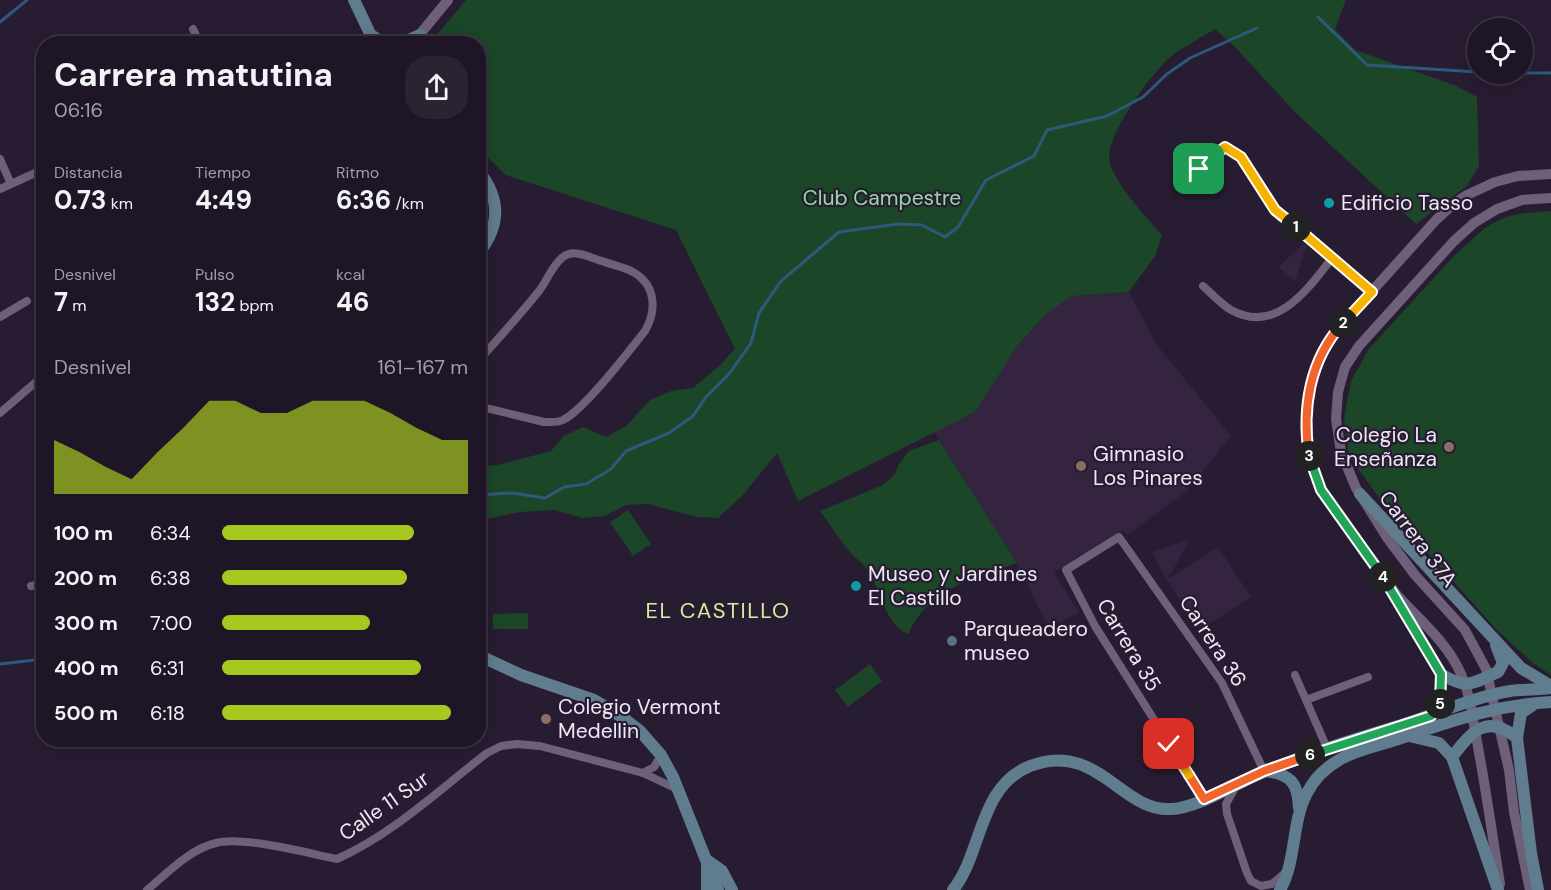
<!DOCTYPE html>
<html lang="es">
<head>
<meta charset="utf-8">
<style>
	body { margin:0; font-family:"DM Sans",sans-serif; background:#2b2232; color:#f1f3f6; height:100vh; display:flex; flex-direction:column; font-size:22px; white-space:nowrap }
	* { box-sizing:border-box; margin:0 }
	p { font-size:20px; color:#a19fa7 }
	.icon { flex:none; width:33px; height:33px; fill:none; stroke:currentColor; stroke-width:2; stroke-linecap:round; stroke-linejoin:round }
	.map { position:relative; flex:1; overflow:hidden }
	.sheet { position:absolute; left:36px; top:36px; width:450px; height:711px; display:flex; flex-direction:column; background:#1e1526; border-radius:24px; box-shadow:0 3px 15px #0003,0 0 0 2px #3c3443 }
	.sheet>* { flex:none }
	.fabs { position:absolute; left:1467px; top:18px; display:grid; gap:12px }
	.fabs a { display:grid; place-items:center; width:66px; height:66px; border-radius:50%; background:#1e1526; box-shadow:0 3px 15px #0003,0 0 0 2px #3c3443; font-size:30px }
	.pin { position:absolute; display:grid; place-items:center; width:51px; height:51px; color:#fff; margin:-26px; border-radius:12px; box-shadow:0 3px 9px #0006 }
	.km { position:absolute; width:30px; height:30px; margin:-15px; border-radius:50%; background:#222; color:#fff; font-size:16px; line-height:30px; text-align:center }
	.round { display:grid; place-items:center; flex:none; width:63px; height:63px; border-radius:24px; background:#2b2232 }
	.overview { display:flex; align-items:center; justify-content:space-between; height:102px; padding:0 18px }
	h1 { font-size:33px; font-weight:700; line-height:45px }
	.figures { display:grid; grid-template-columns:repeat(3,1fr); gap:9px; height:102px; padding:6px 18px }
	.figures div { display:grid; align-content:center }
	.figures b { font-size:26px; font-weight:700 }
	.figures small { font-size:16px; font-weight:400 }
	.figures p { font-size:16px }
	.chart { height:168px; padding:12px 18px }
	.chart p { display:flex; justify-content:space-between }
	.chart svg { width:100%; height:108px; margin-top:6px; fill:#a7c81f; opacity:.7 }
	ul { padding:0 18px; list-style:none; font-size:20px }
	li { display:grid; grid-template-columns:96px 72px 1fr; align-items:center; height:45px }
	li i { height:15px; border-radius:8px; background:#a7c81f }
	.map>svg:first-child { display:block }
</style>
</head>
<body>
<div class="map">
<svg width="1551" height="890" viewBox="0 0 1551 890">
	<rect width="100%" height="100%" fill="#281c32"/>
	<path fill="#34243f" d="M1309,239L1295,281L1278,267Z
		M1129,292L1157,345L1231,436L1186,492L1127,535L1123,530L1054,572L1079,613L1048,627L1017,563L934,432L975,412L1018,345L1046,314L1072,296Z
		M1190,539L1168,579L1218,547L1251,597L1200,630L1167,580L1152,552Z"/>
	<path fill="#1b4628" d="M466,0H1346L1335,29L1355,50L1454,85L1477,97L1479,166L1467,186L1416,224L1295,112L1232,44L1215,29C1199,39 1178,49 1165,62C1147,80 1110,131 1109,156C1108,177 1148,219 1162,235L1155,256L1129,292L1072,296L1046,314L1018,345L975,412L798,501L777,453L742,496L718,518L697,517L648,504L626,505L605,516L583,518L554,510L520,512L487,519L479,524V466L498,465L551,451L564,436L583,427L606,437L626,426L650,400L671,391L693,388L719,366L735,349L676,230L506,175L479,149L478,44L430,43Z
		M1551,211V675L1534,664L1496,629L1382,502L1349,456L1344,418L1351,381L1368,350L1451,259L1480,232L1493,223L1509,216L1525,213Z
		M939,440L1017,563C972,580 931,586 908,634C884,623 882,592 869,572C864,564 856,559 850,552C839,539 830,524 820,511L883,485L895,474L899,464L909,451Z
		M628,510L651,544L633,556L610,522Z
		M528,613V629H493V614Z
		M870,664L882,681L848,707L835,690Z"/>
	<g fill="none" stroke-linecap="round" stroke-linejoin="round">
		<path stroke="#2d597c" stroke-width="3" d="M1318,17L1367,65L1478,72
			M0,22L27,0
			M1522,73H1551
			M478,495L512,493L545,498L564,487L586,484L611,469L626,451L669,433L693,416L706,397L729,374L751,343L759,313L781,281L839,232L898,224L922,225L945,237L958,227L986,180L1034,156L1047,130L1107,116L1143,97L1167,74L1190,58L1257,28
			M0,664L44,659"/>
		<path stroke="#6e6079" stroke-width="8" d="M193,29L200,44
			M0,159L11,184
			M1192,178L1208,160L1225,147L1241,157L1275,210L1372,292
			M0,189L44,169
			M1203,286C1212,294 1221,304 1231,310C1276,335 1308,289 1332,258
			M0,317L27,301
			M478,361C499,338 520,315 539,291C547,281 552,265 563,257C574,248 590,258 602,261C612,265 624,267 633,272C656,285 657,310 645,331C628,352 584,410 563,420C557,423 551,422 544,422L478,406
			M0,413L44,375
			M31,586L44,584
			M1295,675L1327,748
			M1306,700L1368,677
			M643,773L654,767L661,755
			M1235,788L1226,804L1227,814L1247,873L1251,881L1261,886L1272,884L1286,872
			M1204,799L1095,626L1066,570L1119,537L1222,683L1264,771
			M147,890C167,873 190,849 216,843C244,836 307,853 337,859C393,834 439,790 487,753L501,746L517,744L540,746L643,773L677,789"/>
		<path stroke="#6e6079" stroke-width="10" d="M416,39L448,0
			M1500,884C1492,833 1485,782 1475,731C1472,712 1469,692 1461,674C1446,639 1412,614 1389,586C1377,571 1366,554 1355,538C1344,522 1330,506 1321,489C1294,438 1305,375 1337,330L1436,220L1452,205L1465,196L1495,182L1518,176L1551,174
			M1530,890L1514,812L1509,770L1486,669L1465,630L1415,575L1388,539L1356,488L1341,452L1336,419L1338,392L1345,367L1359,346L1454,241L1474,223L1497,209L1522,200L1551,198"/>
		<path stroke="#607c8f" stroke-width="12" d="M354,0L375,44
			M371,35L380,41L390,44
			M399,44L420,35
			M478,170C501,199 501,225 478,254
			M1360,494L1521,668L1551,686
			M1389,585L1441,674V702L1431,716
			M478,655L521,675L594,700L622,717L640,731L661,755L673,777L718,890
			M1441,674C1467,690 1471,684 1498,672L1503,663L1496,645
			M1533,705L1521,713L1517,738L1531,853L1538,890
			M1409,736L1439,743L1452,757L1498,890
			M1452,757C1472,731 1487,713 1517,738
			M1265,771C1291,774 1298,783 1299,808
			M708,861L722,871L732,890
			M707,865V890
			M953,890C983,852 978,787 1030,766C1097,740 1121,812 1171,809C1198,808 1238,782 1264,772C1309,753 1355,739 1402,725C1436,714 1474,697 1510,691C1523,689 1538,690 1551,688
			M1280,890C1297,860 1291,823 1307,793C1314,779 1325,768 1339,760C1355,750 1377,746 1395,740C1449,722 1493,705 1551,702"/>
	</g>
	<g fill="none" stroke-linecap="round" stroke-linejoin="round">
		<g stroke="#fff" stroke-width="12">
			<path id="split-1" d="M1199,169L1208,160L1225,147L1241,157L1275,210L1296,227"/>
		</g>
		<g stroke="#fff" stroke-width="12">
			<path id="split-2" d="M1296,227L1372,292L1343,323"/>
		</g>
		<g stroke="#fff" stroke-width="12">
			<path id="split-3" d="M1309,456C1302,409 1309,360 1343,323"/>
		</g>
		<g stroke="#fff" stroke-width="12">
			<path id="split-4" d="M1309,456L1321,490L1383,577"/>
		</g>
		<g stroke="#fff" stroke-width="12">
			<path id="split-5" d="M1383,577L1441,674L1440,704"/>
		</g>
		<g stroke="#fff" stroke-width="12">
			<path id="split-6" d="M1310,755L1431,716L1440,704"/>
		</g>
		<g stroke="#fff" stroke-width="12">
			<path id="split-7" d="M1189,775L1204,799L1264,771L1310,755"/>
		</g>
		<g stroke="#fff" stroke-width="12">
			<path id="split-8" d="M1169,744L1189,775"/>
		</g>
		<use href="#split-1" stroke="#f5b400" stroke-width="8"/>
		<use href="#split-2" stroke="#f5b400" stroke-width="8"/>
		<use href="#split-3" stroke="#f0652b" stroke-width="8"/>
		<use href="#split-4" stroke="#22a559" stroke-width="8"/>
		<use href="#split-5" stroke="#22a559" stroke-width="8"/>
		<use href="#split-6" stroke="#22a559" stroke-width="8"/>
		<use href="#split-7" stroke="#f0652b" stroke-width="8"/>
		<use href="#split-8" stroke="#f5b400" stroke-width="8"/>
	</g>
	<g fill="#0f9aa8" stroke="#281c32" stroke-width="2">
		<circle cx="1329" cy="203" r="6"/>
		<circle cx="856" cy="586" r="6"/>
	</g>
	<g fill="#8d6e63" stroke="#281c32" stroke-width="2">
		<circle cx="1449" cy="447" r="6"/>
		<circle cx="1081" cy="466" r="6"/>
		<circle cx="546" cy="719" r="6"/>
	</g>
	<circle fill="#5c6f8a" stroke="#281c32" stroke-width="2" cx="952" cy="641" r="6"/>
	<g text-anchor="middle" dominant-baseline="central" stroke-width="4.5" stroke-linejoin="round" paint-order="stroke">
		<g font-size="21" fill="#93dba4" stroke="#281c32">
			<text x="882" y="198">Club Campestre</text>
		</g>
		<g font-size="21" fill="#efe7f6" stroke="#281c32" text-anchor="start">
			<text x="1341" y="203">Edificio Tasso</text>
			<text x="1437" y="435" text-anchor="end">Colegio La<tspan x="1437" dy="24">Enseñanza</tspan></text>
			<text x="1093" y="454">Gimnasio<tspan x="1093" dy="24">Los Pinares</tspan></text>
			<text x="868" y="574">Museo y Jardines<tspan x="868" dy="24">El Castillo</tspan></text>
			<text x="964" y="629">Parqueadero<tspan x="964" dy="24">museo</tspan></text>
			<text x="558" y="707">Colegio Vermont<tspan x="558" dy="24">Medellin</tspan></text>
		</g>
		<g font-size="21" fill="#efe7f6" stroke="#281c32">
			<text transform="translate(1418 539) rotate(53)">Carrera 37A</text>
			<text transform="translate(1213 641) rotate(57)">Carrera 36</text>
			<text transform="translate(1129 645) rotate(59)">Carrera 35</text>
			<text transform="translate(384 806) rotate(-35)">Calle 11 Sur</text>
		</g>
		<g font-size="22" letter-spacing="1.5" fill="#d7eca0" stroke="#281c32">
			<text x="718" y="610">EL CASTILLO</text>
		</g>
	</g>
</svg>
<div class="fabs">
<a><svg class="icon" aria-label="locate" viewBox="0 0 24 24"><circle cx="12" cy="12" r="6"/><path d="M12 2v4M12 18v4M2 12h4M18 12h4"/></svg></a>
</div>
<div class="pin" style="left:1199px;top:169px;background:#1e9e55"><svg class="icon" aria-label="arrive" viewBox="0 0 24 24"><path d="M6 21V4h12l-3 4 3 4H6"/></svg></div>
<div class="pin" style="left:1169px;top:744px;background:#d93025"><svg class="icon" aria-label="check" viewBox="0 0 24 24"><path d="M5 12l5 5 9-10"/></svg></div>
<b class="km" style="left:1296px;top:227px">1</b>
<b class="km" style="left:1343px;top:323px">2</b>
<b class="km" style="left:1309px;top:456px">3</b>
<b class="km" style="left:1383px;top:577px">4</b>
<b class="km" style="left:1440px;top:704px">5</b>
<b class="km" style="left:1310px;top:755px">6</b>
<section class="sheet">
<div class="overview"><div><h1>Carrera matutina</h1><p>06:16</p></div><a class="round"><svg class="icon" aria-label="share" viewBox="0 0 24 24"><path d="M12 15V3M7 8l5-5 5 5M5 13v7h14v-7"/></svg></a></div>
<div class="figures">
<div><p>Distancia</p><b>0.73<small> km</small></b></div>
<div><p>Tiempo</p><b>4:49</b></div>
<div><p>Ritmo</p><b>6:36<small> /km</small></b></div>
</div>
<div class="figures">
<div><p>Desnivel</p><b>7<small> m</small></b></div>
<div><p>Pulso</p><b>132<small> bpm</small></b></div>
<div><p>kcal</p><b>46</b></div>
</div>
<div class="chart"><p><span>Desnivel</span>161–167 m</p>
<svg viewBox="0 0 160 44" preserveAspectRatio="none"><path d="M0 44V22L10 27L20 33L30 38L40 27L50 17L60 6L70 6L80 11L90 11L100 6L110 6L120 6L130 11L140 17L150 22L160 22V44z"/></svg>
</div>
<ul>
<li><b>100 m</b>6:34<i style="width:78%"></i></li>
<li><b>200 m</b>6:38<i style="width:75%"></i></li>
<li><b>300 m</b>7:00<i style="width:60%"></i></li>
<li><b>400 m</b>6:31<i style="width:81%"></i></li>
<li><b>500 m</b>6:18<i style="width:93%"></i></li>
</ul>
</section>
</div>
</body>
</html>
